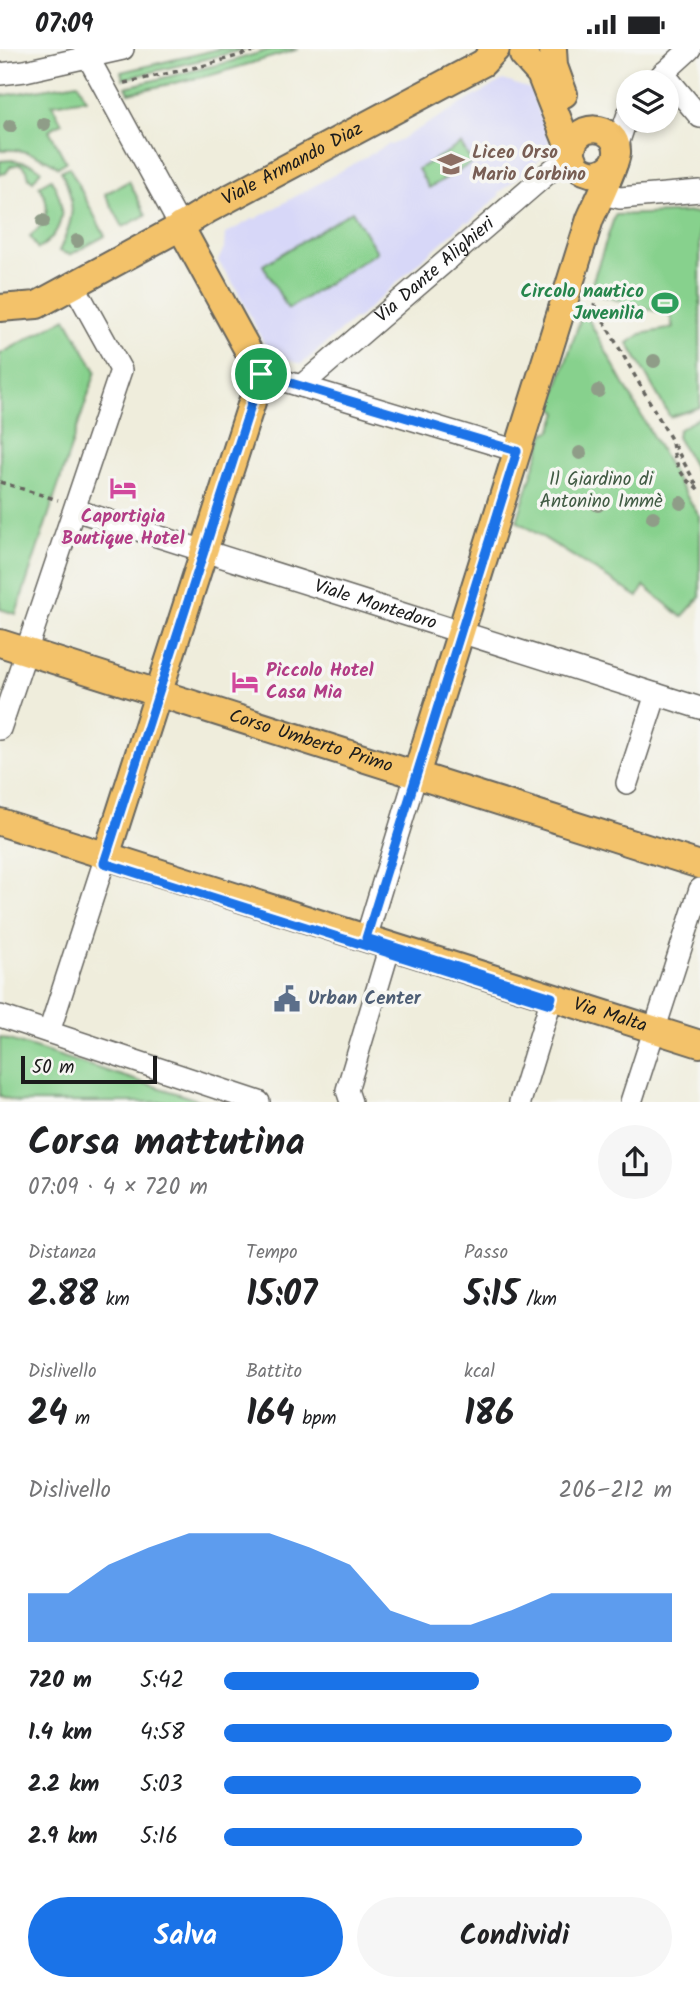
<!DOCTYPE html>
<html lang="it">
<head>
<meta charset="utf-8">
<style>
	body { margin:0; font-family:Kalam,sans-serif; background:#f6f6f6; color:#202124; height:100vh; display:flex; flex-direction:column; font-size:26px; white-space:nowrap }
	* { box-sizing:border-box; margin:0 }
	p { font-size:23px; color:#757577 }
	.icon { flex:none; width:38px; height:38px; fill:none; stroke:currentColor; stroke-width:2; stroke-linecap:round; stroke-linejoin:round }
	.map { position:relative; height:1053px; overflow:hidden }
	.drawer { display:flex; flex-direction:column; background:#fff; flex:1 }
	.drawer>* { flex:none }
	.buttons { position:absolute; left:616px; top:21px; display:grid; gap:14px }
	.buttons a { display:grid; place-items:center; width:63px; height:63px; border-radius:50%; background:#fff; box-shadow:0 4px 10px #0003; font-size:35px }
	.scale { position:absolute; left:21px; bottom:18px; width:136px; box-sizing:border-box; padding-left:7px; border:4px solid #1c1c1c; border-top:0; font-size:19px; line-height:24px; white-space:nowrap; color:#1c1c1c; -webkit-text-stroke:5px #f6f6f2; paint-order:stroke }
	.pin { position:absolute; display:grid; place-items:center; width:60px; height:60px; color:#fff; margin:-30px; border:4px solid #fff; border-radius:50%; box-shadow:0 2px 7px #0007 }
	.round { display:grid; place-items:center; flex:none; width:74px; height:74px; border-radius:37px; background:#f6f6f6 }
	.head { display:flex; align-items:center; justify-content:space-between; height:119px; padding:0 28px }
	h1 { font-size:38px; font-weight:600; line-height:52px }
	.stats { display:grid; grid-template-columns:repeat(3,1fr); gap:10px; height:119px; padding:7px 28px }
	.stats div { display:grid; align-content:center }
	.stats b { font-size:35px; font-weight:600 }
	.stats small { font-size:19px; font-weight:400 }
	.stats p { font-size:19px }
	.chart { height:196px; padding:14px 28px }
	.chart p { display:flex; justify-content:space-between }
	.chart svg { width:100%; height:126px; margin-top:7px; fill:#1a73e8; opacity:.7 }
	.action { display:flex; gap:14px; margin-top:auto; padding:14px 28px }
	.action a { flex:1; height:80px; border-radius:42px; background:#1a73e8; color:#fff; font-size:28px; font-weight:600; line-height:80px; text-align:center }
	.action a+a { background:#f6f6f6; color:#202124 }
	ul { padding:0 28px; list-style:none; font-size:23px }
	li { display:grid; grid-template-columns:112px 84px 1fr; align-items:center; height:52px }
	li i { height:18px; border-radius:9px; background:#1a73e8 }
	.status { display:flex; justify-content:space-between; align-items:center; height:49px; padding:0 35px; background:#fff; direction:ltr }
	.status svg { height:19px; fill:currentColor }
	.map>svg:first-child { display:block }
</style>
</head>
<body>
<div class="status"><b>07:09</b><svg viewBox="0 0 49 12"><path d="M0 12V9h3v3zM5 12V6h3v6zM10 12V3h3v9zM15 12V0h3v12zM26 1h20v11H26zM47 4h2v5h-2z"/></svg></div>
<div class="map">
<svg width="700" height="1053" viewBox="0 0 700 1053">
	<rect width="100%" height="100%" fill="#f6f6f2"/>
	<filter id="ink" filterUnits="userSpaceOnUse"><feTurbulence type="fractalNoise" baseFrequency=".0143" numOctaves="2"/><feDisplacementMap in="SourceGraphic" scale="14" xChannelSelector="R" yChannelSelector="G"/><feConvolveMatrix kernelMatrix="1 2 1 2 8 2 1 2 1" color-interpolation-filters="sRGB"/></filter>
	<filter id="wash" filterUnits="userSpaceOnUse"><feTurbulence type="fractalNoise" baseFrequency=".00686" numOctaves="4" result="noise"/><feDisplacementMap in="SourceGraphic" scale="28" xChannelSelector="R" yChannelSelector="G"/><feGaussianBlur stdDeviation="1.57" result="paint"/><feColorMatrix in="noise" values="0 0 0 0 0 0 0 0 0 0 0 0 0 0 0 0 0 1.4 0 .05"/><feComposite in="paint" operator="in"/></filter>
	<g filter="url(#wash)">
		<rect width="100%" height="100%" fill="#efeddc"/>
		<path fill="#d7d7f8" d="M503,31L530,40L552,100L499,144V147L468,174L466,172L426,207L356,271L354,270L302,315L270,306L236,239L218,212L224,199L225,185L254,169L255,170L389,95L391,96Z"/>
		<path fill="#87d18d" stroke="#527654" stroke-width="2" d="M219,0H246L123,30L121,23Z
			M272,0H299L215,25L129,44L126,38L229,13Z
			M78,34L86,50L52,55L62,74L49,81L66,113L58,118C40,105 22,99 0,101V47Z
			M461,95L472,114L429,139L418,120Z
			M13,111L32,115L41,121L33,132L29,129L27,121L20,115L11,117L6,124L0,125V112Z
			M69,118L105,187L70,206L59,202C74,171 77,154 61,122Z
			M51,130C67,156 66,182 38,200L30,187C48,174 52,155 39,137Z
			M129,132L146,166L123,178L105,145Z
			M352,162L377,203L288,260L263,216Z
			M700,163V358L670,368L628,294L641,285L673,279L670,266L589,243L615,166Z
			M582,265L586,266L679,435L700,468V548L682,568L644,537L638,548L517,472L545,384L551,382L558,364L551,357Z
			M66,269L96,322L16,565L0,560V305Z
			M700,368V428L677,388L678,381Z
			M0,988L204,1053H18L0,1047Z"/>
	</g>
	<g filter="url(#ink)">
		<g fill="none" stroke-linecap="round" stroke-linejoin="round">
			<g stroke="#66655f" stroke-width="24">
				<g id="minor">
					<path d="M88,8L180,177"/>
					<path d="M663,24L700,68"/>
					<path d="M0,25L25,22L123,0"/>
					<path d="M655,32L690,0"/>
					<path d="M617,98L628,65"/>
					<path d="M602,139L611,147L620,149L700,142"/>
					<path d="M261,325L517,402"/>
					<path id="s1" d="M301,337L554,119L573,111"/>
					<path id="s2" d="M75,461L700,659"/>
					<path d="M0,680L121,321L74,236"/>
					<path d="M627,734L656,645"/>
					<path d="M366,889L416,726"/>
					<path d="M0,967L259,1053"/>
					<path d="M49,983L106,807"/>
					<path d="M351,1053L347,1041L390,897"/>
					<path d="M520,1053L552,948"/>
					<path d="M631,1053L700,840"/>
				</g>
			</g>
			<g stroke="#66655f" stroke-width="30">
				<g id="major">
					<path d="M553,0L554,17L564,45"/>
					<path d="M523,6L540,25L576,116C588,128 603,127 614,114"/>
					<path id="s3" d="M0,259L37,256L173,182L209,160L483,14L496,0"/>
					<path id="s4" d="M0,594L700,816"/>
					<path d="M416,726L590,170C596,156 616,116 617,104C619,74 570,70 572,107"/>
					<path id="s5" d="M0,773L700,995"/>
					<path d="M106,807L261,325L180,177"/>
				</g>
			</g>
			<path stroke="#66655f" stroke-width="3.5" stroke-dasharray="5 5" stroke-linecap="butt" d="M124,34L206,16L261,0
				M588,247L590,248L672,392C673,405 677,420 687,431C692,436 696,436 700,443
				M674,396L696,435
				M0,433L58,451"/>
			<use href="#minor" stroke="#fff" stroke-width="21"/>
			<use href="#major" stroke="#f3c26a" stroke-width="26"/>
		</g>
		<g fill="#8f9d88">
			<circle cx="44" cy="75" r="7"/>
			<circle cx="10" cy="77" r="7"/>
			<circle cx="43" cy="172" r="7"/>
			<circle cx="77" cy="192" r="7"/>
			<circle cx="654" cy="312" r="7"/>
			<circle cx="598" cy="342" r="7"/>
			<circle cx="580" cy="404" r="7"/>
			<circle cx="681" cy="454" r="7"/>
			<circle cx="598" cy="456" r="7"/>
			<circle cx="653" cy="468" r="7"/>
		</g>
	</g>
	<g fill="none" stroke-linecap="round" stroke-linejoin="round" filter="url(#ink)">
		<g stroke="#fff" stroke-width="14">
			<path id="route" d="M261,325L517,402L366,889L552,948L550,955L104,814Z"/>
		</g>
		<use href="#route" stroke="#1a73e8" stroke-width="9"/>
	</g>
	<defs>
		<g id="school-bare" transform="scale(2.1)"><path d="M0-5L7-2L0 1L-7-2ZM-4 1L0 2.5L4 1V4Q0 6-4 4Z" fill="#8d6e63" stroke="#f6f6f2" stroke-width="2.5" paint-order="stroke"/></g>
		<g id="stadium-bare" transform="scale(2.1)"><path d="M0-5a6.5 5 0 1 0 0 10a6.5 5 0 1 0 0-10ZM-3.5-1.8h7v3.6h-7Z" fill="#2e9e5b" stroke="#f6f6f2" stroke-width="2.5" paint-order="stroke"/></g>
		<g id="hotel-bare" transform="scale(2.1)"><path d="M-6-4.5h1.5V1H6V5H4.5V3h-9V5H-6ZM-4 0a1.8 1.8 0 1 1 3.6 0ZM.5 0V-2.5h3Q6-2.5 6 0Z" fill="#d1479c" stroke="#f6f6f2" stroke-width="2.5" paint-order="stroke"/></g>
		<g id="civic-bare" transform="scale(2.1)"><path d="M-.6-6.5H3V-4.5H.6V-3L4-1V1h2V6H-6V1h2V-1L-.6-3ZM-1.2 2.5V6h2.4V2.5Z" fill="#5c6f8a" stroke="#f6f6f2" stroke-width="2.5" paint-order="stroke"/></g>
	</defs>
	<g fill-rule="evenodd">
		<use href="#school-bare" x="451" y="115"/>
		<use href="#stadium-bare" x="665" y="254"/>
		<use href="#hotel-bare" x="123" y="439"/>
		<use href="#hotel-bare" x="245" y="633"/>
		<use href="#civic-bare" x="287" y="950"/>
	</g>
	<g text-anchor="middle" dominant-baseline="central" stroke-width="7" stroke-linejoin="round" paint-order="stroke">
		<g font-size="19" font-weight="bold" fill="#785e54" stroke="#f6f6f2" text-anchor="start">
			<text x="472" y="104">Liceo Orso<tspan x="472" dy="22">Mario Corbino</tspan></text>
		</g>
		<g font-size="19" fill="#1c1c1c" stroke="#f6f6f2">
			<text stroke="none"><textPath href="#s3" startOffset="329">Viale Armando Diaz</textPath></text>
			<text stroke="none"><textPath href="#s1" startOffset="177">Via Dante Alighieri</textPath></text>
			<text stroke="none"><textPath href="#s2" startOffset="315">Viale Montedoro</textPath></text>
			<text stroke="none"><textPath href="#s4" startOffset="326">Corso Umberto Primo</textPath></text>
			<text stroke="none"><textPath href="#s5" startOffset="640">Via Malta</textPath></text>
		</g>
		<g font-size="19" font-weight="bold" fill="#27864d" stroke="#f6f6f2" text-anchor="end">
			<text x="644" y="243">Circolo nautico<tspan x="644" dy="22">Juvenilia</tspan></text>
		</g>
		<g font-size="19" fill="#415b44" stroke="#f6f6f2">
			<text x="601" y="431">Il Giardino di<tspan x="601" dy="22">Antonino Immè</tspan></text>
		</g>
		<g font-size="19" font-weight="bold" fill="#b23c85" stroke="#f6f6f2">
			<text x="123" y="468">Caportigia<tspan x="123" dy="22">Boutique Hotel</tspan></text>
			<text x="266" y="622" text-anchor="start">Piccolo Hotel<tspan x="266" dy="22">Casa Mia</tspan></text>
		</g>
		<g font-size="19" font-weight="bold" fill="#4e5e75" stroke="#f6f6f2" text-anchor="start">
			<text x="308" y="950">Urban Center</text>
		</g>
	</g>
</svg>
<div class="buttons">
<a><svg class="icon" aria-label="layers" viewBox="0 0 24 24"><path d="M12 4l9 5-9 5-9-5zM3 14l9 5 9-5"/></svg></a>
</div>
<div class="scale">50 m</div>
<div class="pin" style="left:261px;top:325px;background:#1e9e55"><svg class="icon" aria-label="arrive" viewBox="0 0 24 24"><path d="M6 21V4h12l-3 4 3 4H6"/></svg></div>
</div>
<section class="drawer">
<div class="head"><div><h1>Corsa mattutina</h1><p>07:09 · 4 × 720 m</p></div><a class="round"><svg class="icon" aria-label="share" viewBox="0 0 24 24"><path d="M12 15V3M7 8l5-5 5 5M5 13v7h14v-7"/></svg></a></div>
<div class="stats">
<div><p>Distanza</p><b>2.88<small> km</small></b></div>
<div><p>Tempo</p><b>15:07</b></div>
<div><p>Passo</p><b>5:15<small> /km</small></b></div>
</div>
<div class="stats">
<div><p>Dislivello</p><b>24<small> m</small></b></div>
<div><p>Battito</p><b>164<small> bpm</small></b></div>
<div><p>kcal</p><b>186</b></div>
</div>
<div class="chart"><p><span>Dislivello</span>206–212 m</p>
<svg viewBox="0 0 160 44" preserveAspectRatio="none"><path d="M0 44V27L10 27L20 17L30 11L40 6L50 6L60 6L70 11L80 17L90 33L100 38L110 38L120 33L130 27L140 27L150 27L160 27V44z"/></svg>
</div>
<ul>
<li><b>720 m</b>5:42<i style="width:57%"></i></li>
<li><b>1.4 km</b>4:58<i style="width:100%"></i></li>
<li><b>2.2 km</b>5:03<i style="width:93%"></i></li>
<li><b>2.9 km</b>5:16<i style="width:80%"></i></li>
</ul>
<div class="action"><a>Salva</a><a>Condividi</a></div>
</section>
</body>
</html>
